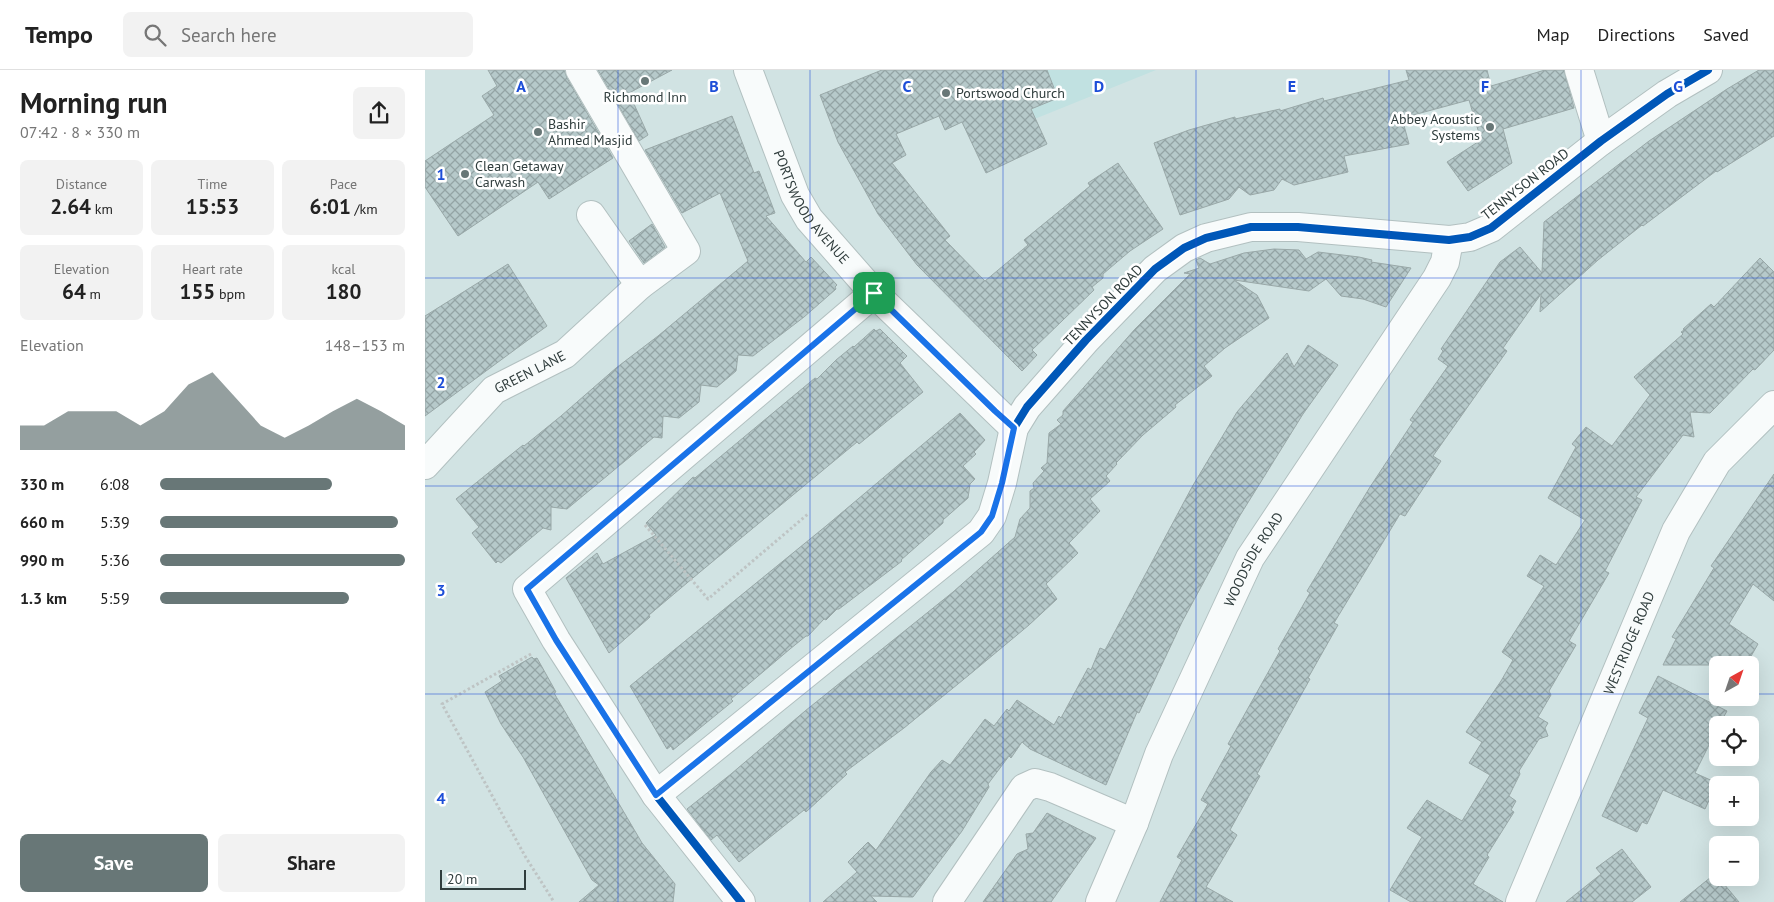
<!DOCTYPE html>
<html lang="en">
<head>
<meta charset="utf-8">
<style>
	body { margin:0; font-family:"PT Sans",sans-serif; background:#f2f2f2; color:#222; height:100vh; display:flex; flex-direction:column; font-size:19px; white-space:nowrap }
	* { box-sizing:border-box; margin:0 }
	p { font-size:16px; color:#767676 }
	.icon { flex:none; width:28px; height:28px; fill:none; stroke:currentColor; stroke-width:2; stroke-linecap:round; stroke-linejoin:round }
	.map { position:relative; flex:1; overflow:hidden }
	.panel { display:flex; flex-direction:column; background:#fff; width:425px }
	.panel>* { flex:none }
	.needle { width:32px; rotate:40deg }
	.buttons { position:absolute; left:1284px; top:586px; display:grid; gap:10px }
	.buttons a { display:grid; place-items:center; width:50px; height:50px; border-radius:8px; background:#fff; box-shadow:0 5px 20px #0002; font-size:25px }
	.scale { position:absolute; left:15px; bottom:12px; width:86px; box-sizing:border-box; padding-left:5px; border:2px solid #303d3d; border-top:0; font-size:14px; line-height:18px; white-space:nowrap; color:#303d3d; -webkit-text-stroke:4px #fff; paint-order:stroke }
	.pin { position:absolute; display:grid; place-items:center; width:42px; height:42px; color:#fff; margin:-21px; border-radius:10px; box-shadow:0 2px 8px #0006 }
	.round { display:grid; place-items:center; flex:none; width:52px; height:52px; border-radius:8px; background:#f2f2f2 }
	.headline { display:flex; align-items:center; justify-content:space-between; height:85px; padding:0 20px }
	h1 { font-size:28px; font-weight:800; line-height:38px }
	.stats { display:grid; grid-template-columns:repeat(3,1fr); gap:8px; height:85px; padding:5px 20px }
	.stats div { display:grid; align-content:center; border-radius:8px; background:#f2f2f2; text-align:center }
	.stats b { font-size:21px; font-weight:800 }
	.stats small { font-size:14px; font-weight:400 }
	.stats p { font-size:14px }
	.chart { height:140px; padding:10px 20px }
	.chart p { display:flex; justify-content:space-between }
	.chart svg { width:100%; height:90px; margin-top:5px; fill:#687777; opacity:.7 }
	.button { display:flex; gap:10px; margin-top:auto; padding:10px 20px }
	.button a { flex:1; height:58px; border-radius:8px; background:#687777; color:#fff; font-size:20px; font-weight:800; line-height:58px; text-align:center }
	.button a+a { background:#f2f2f2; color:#222 }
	ul { padding:0 20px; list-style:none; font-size:16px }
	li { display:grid; grid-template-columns:80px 60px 1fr; align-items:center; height:38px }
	li i { height:12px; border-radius:6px; background:#687777 }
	header { display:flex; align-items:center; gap:30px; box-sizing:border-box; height:70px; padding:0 25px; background:#fff; border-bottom:1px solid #e0e0e0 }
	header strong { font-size:24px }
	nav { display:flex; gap:28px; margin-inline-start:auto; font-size:18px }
	.search { width:350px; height:45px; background:#f2f2f2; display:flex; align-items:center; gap:12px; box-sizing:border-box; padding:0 18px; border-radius:8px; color:#767676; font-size:19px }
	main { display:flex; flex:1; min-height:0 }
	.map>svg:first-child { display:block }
</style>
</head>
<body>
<header>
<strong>Tempo</strong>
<div class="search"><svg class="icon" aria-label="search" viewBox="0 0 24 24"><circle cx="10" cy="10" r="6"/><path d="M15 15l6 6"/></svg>Search here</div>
<nav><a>Map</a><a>Directions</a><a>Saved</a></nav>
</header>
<main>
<section class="panel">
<div class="headline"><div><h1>Morning run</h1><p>07:42 · 8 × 330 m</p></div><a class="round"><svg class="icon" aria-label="share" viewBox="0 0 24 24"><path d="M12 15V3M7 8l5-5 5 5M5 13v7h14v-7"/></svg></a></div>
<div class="stats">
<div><p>Distance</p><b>2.64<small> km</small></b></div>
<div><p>Time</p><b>15:53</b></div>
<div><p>Pace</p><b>6:01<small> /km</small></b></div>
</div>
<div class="stats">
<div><p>Elevation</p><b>64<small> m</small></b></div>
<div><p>Heart rate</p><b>155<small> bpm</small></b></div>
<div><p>kcal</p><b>180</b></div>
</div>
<div class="chart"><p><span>Elevation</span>148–153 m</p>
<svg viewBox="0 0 160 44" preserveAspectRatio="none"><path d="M0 44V32L10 32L20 25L30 25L40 25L50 32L60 25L70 12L80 6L90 19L100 32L110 38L120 32L130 25L140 19L150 25L160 32V44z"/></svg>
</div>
<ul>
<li><b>330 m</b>6:08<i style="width:70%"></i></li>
<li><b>660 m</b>5:39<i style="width:97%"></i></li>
<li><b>990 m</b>5:36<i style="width:100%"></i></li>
<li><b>1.3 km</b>5:59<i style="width:77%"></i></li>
</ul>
<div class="button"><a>Save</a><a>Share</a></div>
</section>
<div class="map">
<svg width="1349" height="832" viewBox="0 0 1349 832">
	<defs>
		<pattern id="building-cross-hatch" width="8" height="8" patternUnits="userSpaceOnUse" patternTransform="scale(1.25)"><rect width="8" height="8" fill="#b6c9ca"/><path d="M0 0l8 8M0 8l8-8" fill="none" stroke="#94a4a5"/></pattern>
	</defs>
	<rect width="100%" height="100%" fill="#d1e3e3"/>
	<path fill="#c1e1e1" d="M544,0H731L570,65Z"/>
	<path fill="url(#building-cross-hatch)" stroke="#99a8a8" d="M63,0H139L142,8L188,88L124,129L113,112L33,166L0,117V91L69,45L57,26L72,16Z
		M173,0H247L204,23L223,65L214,71Z
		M457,0H622L633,28L606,39L622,74L561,103L537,52L520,60L514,46L471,64L481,85L467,93L525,166L520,170L560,211L603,175L599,170L665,116L663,113L693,93L738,159L705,181L678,204V208L667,217L669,220L607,280L612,285L597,301L492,195L453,144L413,72L395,25Z
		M981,0H1062L1066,16L1120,0H1139L1149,38L1078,59L1087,93L1043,121L1022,92L1056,70L1044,30L977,48L984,74L919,86L923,102L869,115L857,109L849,120L825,125L814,117L804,129L755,145L729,73L764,60L810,47V49L855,39V41L898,28L899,31L984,10Z
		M1334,0H1349V66L1292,102L1291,101L1218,156L1217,155L1173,190L1115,242L1116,224L1078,278L1082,281L1008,386L1016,391L980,446L975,444L909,553L913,555L883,608L885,609L832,704L835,706L805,760L812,765L781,817L808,832H735L757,790L752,787L783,734L776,730L806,676L803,674L855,581L853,579L885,523L882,521L945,417L988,352L985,350L1023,296L1013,289L1018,281L1016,279L1075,192L1095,177L1117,203L1119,152L1224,71L1302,19Z
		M307,46L329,103L334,101L350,143L341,146L381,192L386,187L412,215L410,217L411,219L379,247L328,286L313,285L311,301L292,317L276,315L274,332L254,348L238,346L237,368L229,367L142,439L126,437V460L118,458L76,493L73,491L71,493L47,463L54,457L31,429L98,375L99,376L136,346L191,298L233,266L323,191L295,123L257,143L220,80Z
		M227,154L240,177L219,193L204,171Z
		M849,179L874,180L881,189L893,182L934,187L947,190L946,192L986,198L961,237L938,229L916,226L901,209L884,221L809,210L832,225L844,248L800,278L779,296L787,306L750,335L751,337L718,365L691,393L692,394L681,406L685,411L665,429L675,441L644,473L653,483L621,514L632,529L604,555L544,605L479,658L420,702L422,704L381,742L379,740L314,792L292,765L286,770L262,739L306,704L380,641L528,522L590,467L595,449L605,438V421L609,418L608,413L619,401L616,398L622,393L624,363L636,354L632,350L638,345V341L710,259L765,204L759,203L774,198L771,190L775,188L785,194L819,183Z
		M1335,188L1349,202V280L1330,300L1328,299L1285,343L1265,342L1269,367L1258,365L1211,427L1217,430L1180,501L1184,503L1144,571L1151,575L1124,621L1126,625L1113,647L1123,653L1120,658L1123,666L1114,669L1094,701L1095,704L1084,726L1091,731L1086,740L1089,742L1062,785L1064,787L1048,814L1078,832H986L965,820L997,767L982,758L1002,730L1037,751L1065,705L1044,693L1057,672L1041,662L1076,611L1088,590L1077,582L1119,516L1102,506L1115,485L1131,495L1160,450L1123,428L1151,377L1147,374L1161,357L1187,376L1225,325L1209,307L1258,264L1256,262L1259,260L1258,259L1286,234L1289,237Z
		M83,194L122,256L0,346V246Z
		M449,259L451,261L455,259L482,286L475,293L498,322L434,374L432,372L275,502L224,545L225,547L184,583L141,508L172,483L178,494L231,465L221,453L268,407L270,408L283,397L390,308L392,309L411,290L428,276L429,277Z
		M883,275L913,295L878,344L814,447L757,552L714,643L712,642L681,715L605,679L597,672L586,688L584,686L563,714L564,717L537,761L488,827L446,826L452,832H398L432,802L423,792L443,772L451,780L506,702L517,690L525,695L560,649L569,656L582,639L584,641L592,630L629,655L634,646L636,648L663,598L666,600L675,578L680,580L767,417L812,342L862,283L869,297Z
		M535,343L560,370L549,382L551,384L538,396L550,409L545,414L543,428L518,450V453L476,490L477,491L414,539H412L401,550L399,549L383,566H381L365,579L306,629L308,631L248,680L246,676L242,679L205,616L401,456Z
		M1349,404V531L1328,514L1304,554L1333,574L1321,595H1238L1251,569L1247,567L1289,498L1286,496Z
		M107,587L109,589L112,588L131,622L129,623L217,773L250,814L248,832H154L174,815L167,810L98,687L76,654L60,622L77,611L74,606Z
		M1233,606L1302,641L1294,655H1292V659L1270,703L1292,713L1280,739L1238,720L1222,754L1217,752L1212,762L1177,746L1223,648L1214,643Z
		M622,743L671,768L626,832H558L592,784L603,779L601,764L608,763Z
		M1197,779L1226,817L1207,832H1141L1176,804L1171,798Z
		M1291,803L1292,808H1294L1314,832H1255Z"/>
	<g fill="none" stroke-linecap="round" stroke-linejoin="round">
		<g stroke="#b2c0c0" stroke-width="30">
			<g id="minor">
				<path d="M155,0L261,181L215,215L166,145"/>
				<path id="s1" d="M323,0L370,125L384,149L449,223L589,358"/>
				<path d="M1154,0L1176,71"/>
				<path id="s2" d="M0,395L69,320L140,284L215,215"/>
				<path d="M231,725L556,462L567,446L577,413L589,358L602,337L661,270L730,199L759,178L781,168L826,157H873L1024,170L1045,167L1066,158L1176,71L1242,24L1283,0"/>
				<path d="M316,832L231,725L131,570L102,519L449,223"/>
				<path d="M522,832L599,718L610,713L625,717L709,753"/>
				<path id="s3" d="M675,832L709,753L734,684L825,488L1012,208L1020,192L1024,170"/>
				<path id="s4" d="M1095,832L1251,461L1292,392L1349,335"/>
			</g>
		</g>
		<path stroke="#bec4c4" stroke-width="3" stroke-dasharray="2.5 2.5" stroke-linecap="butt" d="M220,455L283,529L383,444
			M106,584L17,634L100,786L129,832"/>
		<use href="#minor" stroke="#f8fbfb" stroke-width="28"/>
		<g stroke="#fff" stroke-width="11">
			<path id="cycleway" d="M231,725L556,462L567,446L577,413L589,358L602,337L661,270L730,199L759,178L781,168L826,157H873L1024,170L1045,167L1066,158L1176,71L1242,24L1283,0
				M316,832L231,725L131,570L102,519L449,223"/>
		</g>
		<use href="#cycleway" stroke="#0057b8" stroke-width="8"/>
	</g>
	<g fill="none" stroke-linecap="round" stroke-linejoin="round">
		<g stroke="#fff" stroke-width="10">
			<path id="route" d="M449,223L570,341L589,358L577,413L567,446L556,462L231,725L131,570L102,519Z"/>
		</g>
		<use href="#route" stroke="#1a73e8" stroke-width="6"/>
	</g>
	<path fill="none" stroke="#1d4ed8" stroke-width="1" stroke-opacity="0.55" d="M193,0V832M385,0V832M578,0V832M771,0V832M964,0V832M1156,0V832M0,208H1349M0,416H1349M0,624H1292M1325,624H1349"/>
	<g fill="#687777" stroke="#fff" stroke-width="2">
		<circle cx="220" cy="11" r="5"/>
		<circle cx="521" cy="23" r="5"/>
		<circle cx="1065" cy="57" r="5"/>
		<circle cx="113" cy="62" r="5"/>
		<circle cx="40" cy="104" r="5"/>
	</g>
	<g text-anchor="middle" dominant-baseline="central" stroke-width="5" stroke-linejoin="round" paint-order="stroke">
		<g font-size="14" fill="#303d3d" stroke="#fff" text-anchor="start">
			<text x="531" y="23">Portswood Church</text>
			<text x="220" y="27" text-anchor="middle">Richmond Inn</text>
			<text x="1055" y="49" text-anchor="end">Abbey Acoustic<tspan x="1055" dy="16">Systems</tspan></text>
			<text x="123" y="54">Bashir<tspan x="123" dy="16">Ahmed Masjid</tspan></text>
			<text x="50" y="96">Clean Getaway<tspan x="50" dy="16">Carwash</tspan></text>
		</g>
		<g font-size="14" fill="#303d3d" stroke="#fff">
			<text transform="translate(1100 114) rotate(-38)">TENNYSON ROAD</text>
			<text stroke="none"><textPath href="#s1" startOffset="152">PORTSWOOD AVENUE</textPath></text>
			<text transform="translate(678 235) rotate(-46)">TENNYSON ROAD</text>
			<text stroke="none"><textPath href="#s2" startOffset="142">GREEN LANE</textPath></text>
			<text stroke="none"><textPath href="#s3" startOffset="376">WOODSIDE ROAD</textPath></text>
			<text stroke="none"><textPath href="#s4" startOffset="281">WESTRIDGE ROAD</textPath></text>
		</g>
	</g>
	<g font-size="16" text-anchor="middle" font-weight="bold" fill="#1d4ed8" stroke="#fff" stroke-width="5" stroke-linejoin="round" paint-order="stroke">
		<text x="96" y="22">A</text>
		<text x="289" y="22">B</text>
		<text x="482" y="22">C</text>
		<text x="674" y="22">D</text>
		<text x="867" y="22">E</text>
		<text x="1060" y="22">F</text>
		<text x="1253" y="22">G</text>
		<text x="16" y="110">1</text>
		<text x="16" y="318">2</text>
		<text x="16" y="526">3</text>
		<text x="16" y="734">4</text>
	</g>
</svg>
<div class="buttons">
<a><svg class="needle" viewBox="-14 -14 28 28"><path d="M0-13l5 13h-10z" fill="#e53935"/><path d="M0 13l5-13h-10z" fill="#767676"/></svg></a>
<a><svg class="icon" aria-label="locate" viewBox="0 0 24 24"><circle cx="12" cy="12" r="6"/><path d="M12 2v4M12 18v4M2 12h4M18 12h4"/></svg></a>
<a>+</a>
<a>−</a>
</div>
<div class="scale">20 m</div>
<div class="pin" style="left:449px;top:223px;background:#1e9e55"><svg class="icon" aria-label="arrive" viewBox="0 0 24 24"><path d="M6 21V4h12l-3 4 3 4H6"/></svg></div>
</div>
</main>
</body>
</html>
